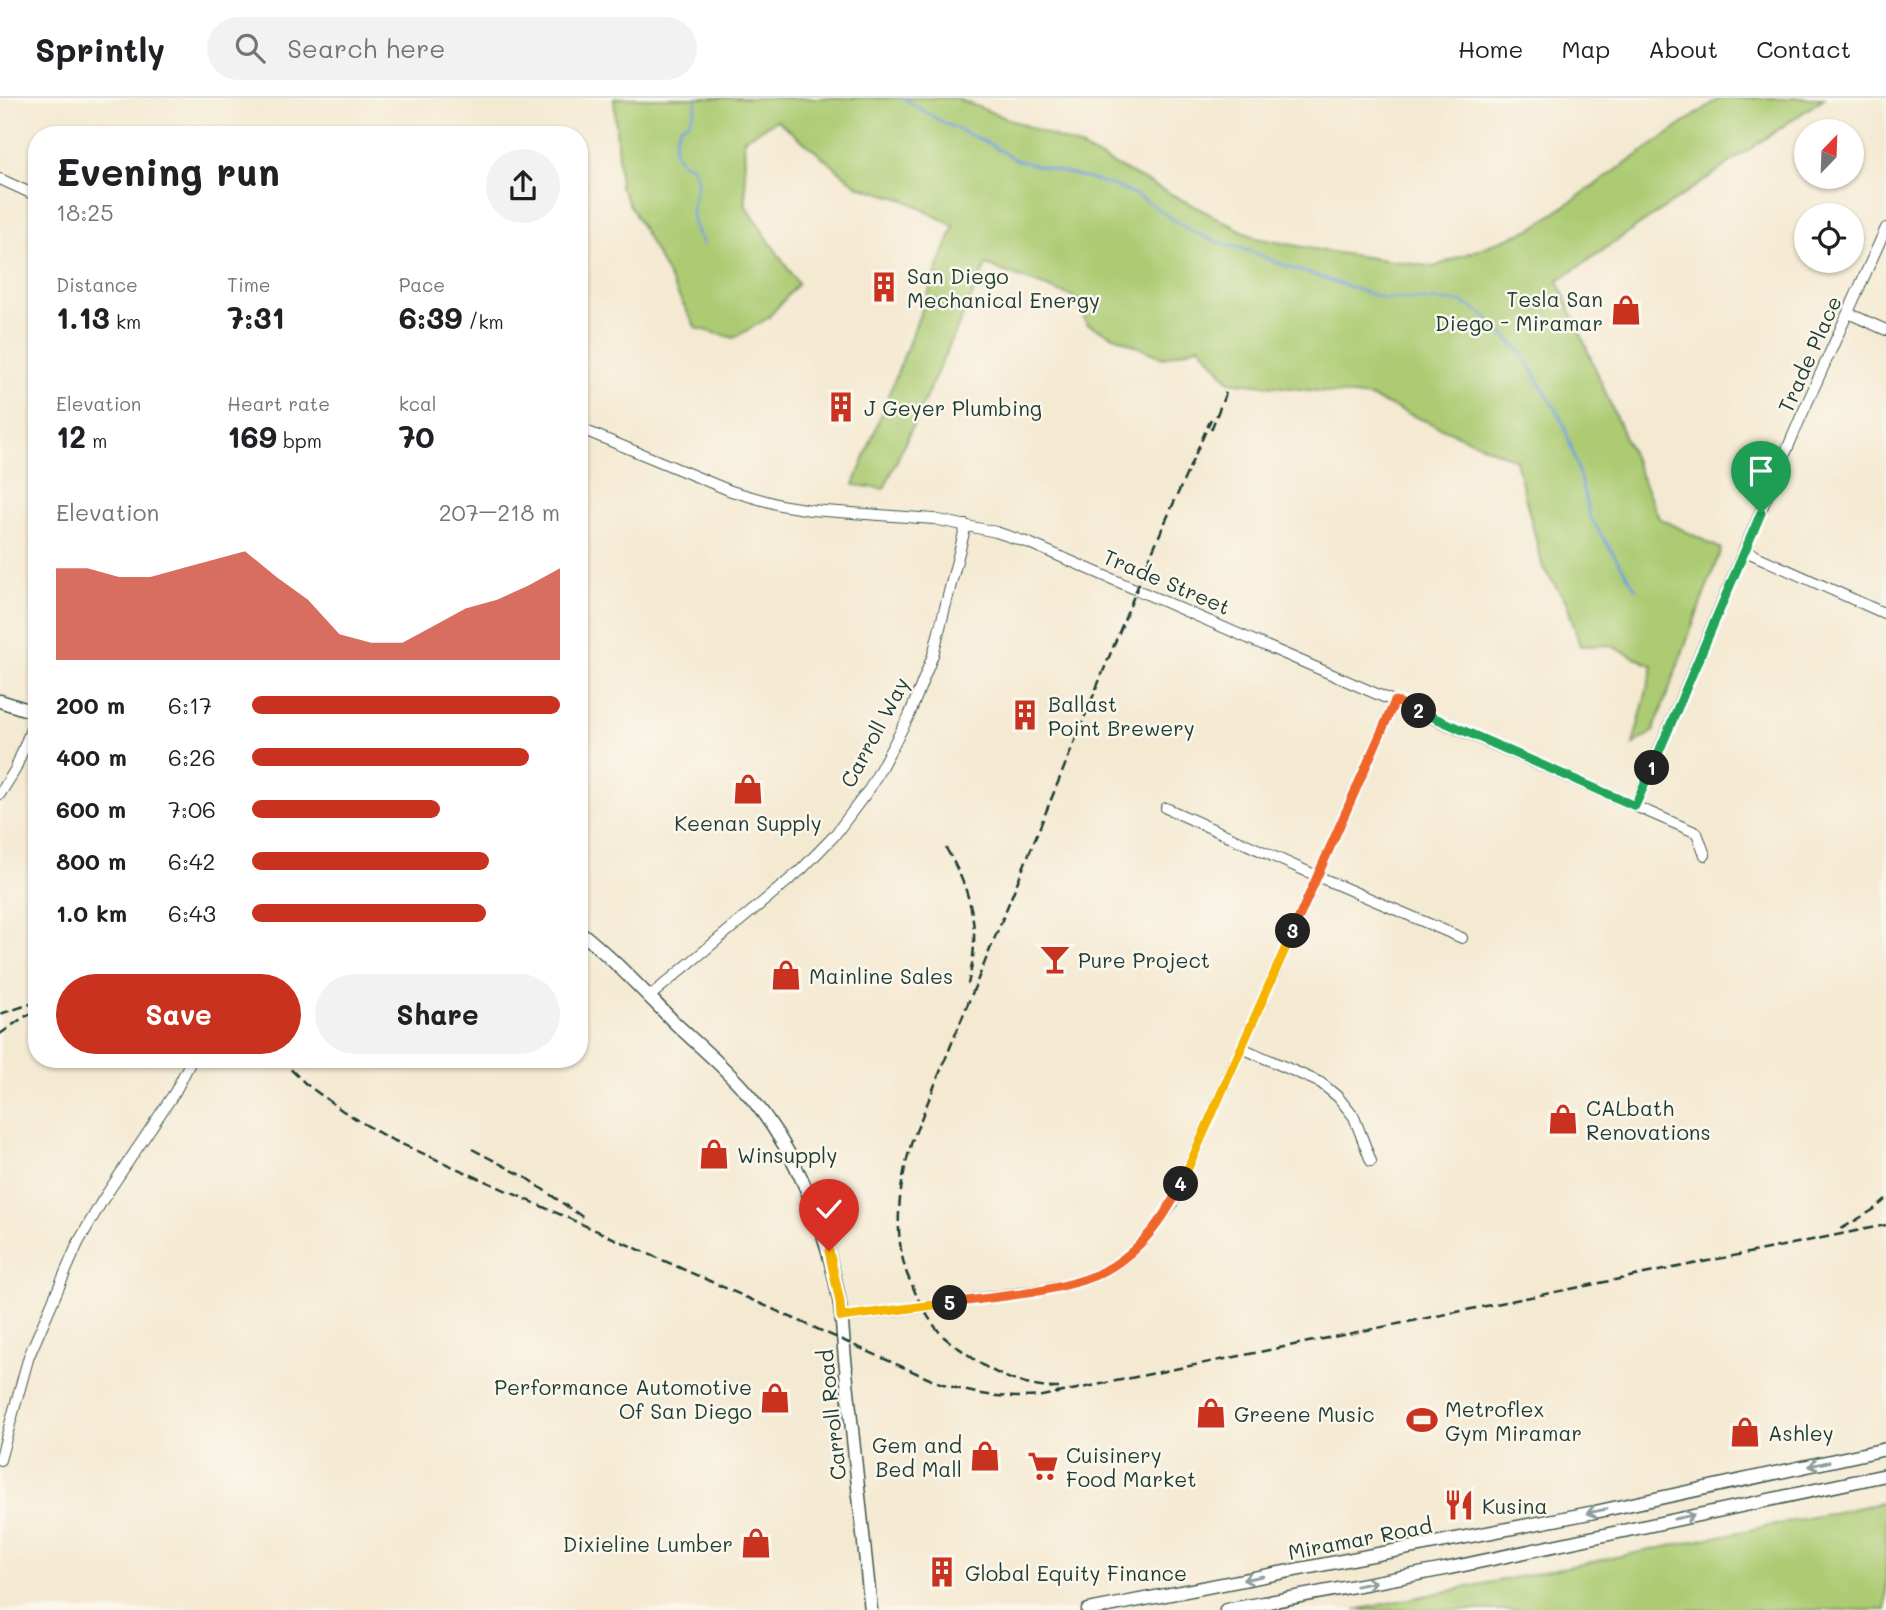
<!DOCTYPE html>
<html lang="en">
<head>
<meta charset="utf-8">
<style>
	body { margin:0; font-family:Mali,sans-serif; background:#f2f2f2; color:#202124; height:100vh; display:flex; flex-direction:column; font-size:26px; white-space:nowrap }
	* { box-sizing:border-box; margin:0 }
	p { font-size:23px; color:#757577 }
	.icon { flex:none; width:38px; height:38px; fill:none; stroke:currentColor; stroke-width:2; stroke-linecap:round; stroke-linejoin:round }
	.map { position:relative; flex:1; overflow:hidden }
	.details { position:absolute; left:28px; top:28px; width:560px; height:942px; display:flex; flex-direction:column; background:#fff; border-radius:28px; box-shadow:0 2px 5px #0004 }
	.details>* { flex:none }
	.needle { width:46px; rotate:23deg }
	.buttons { position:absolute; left:1794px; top:21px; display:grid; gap:14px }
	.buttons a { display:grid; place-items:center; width:70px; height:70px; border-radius:50%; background:#fff; box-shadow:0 2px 5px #0004; font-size:35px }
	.pin { position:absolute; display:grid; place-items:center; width:60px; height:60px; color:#fff; margin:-72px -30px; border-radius:50% 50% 50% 0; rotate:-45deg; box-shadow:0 0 7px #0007 }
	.pin .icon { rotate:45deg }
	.km { position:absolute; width:35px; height:35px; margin:-18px; border-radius:50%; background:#222; color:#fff; font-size:19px; line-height:35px; text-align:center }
	.round { display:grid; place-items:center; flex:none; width:74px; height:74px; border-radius:37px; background:#f2f2f2 }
	.head { display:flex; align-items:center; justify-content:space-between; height:119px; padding:0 28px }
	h1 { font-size:38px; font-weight:800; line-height:52px }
	.metrics { display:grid; grid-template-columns:repeat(3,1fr); gap:10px; height:119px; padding:7px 28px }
	.metrics div { display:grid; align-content:center }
	.metrics b { font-size:30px; font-weight:800 }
	.metrics small { font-size:19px; font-weight:400 }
	.metrics p { font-size:19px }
	.chart { height:196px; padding:14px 28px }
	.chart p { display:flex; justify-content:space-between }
	.chart svg { width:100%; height:126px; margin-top:7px; fill:#c8321e; opacity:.7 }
	.button { display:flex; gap:14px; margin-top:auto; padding:14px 28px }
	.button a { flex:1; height:80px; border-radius:42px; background:#c8321e; color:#fff; font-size:28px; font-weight:800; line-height:80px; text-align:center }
	.button a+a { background:#f2f2f2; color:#202124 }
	ul { padding:0 28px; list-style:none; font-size:23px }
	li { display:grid; grid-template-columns:112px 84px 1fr; align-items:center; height:52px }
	li i { height:18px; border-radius:9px; background:#c8321e }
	header { display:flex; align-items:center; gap:42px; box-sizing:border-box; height:98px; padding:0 35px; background:#fff; border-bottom:2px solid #e0e0e0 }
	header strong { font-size:33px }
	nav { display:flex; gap:38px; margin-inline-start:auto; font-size:24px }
	.search { width:490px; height:63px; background:#f2f2f2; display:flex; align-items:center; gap:18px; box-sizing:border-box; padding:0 24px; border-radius:38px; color:#757577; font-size:26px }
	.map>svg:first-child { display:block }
</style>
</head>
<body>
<header>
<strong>Sprintly</strong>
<div class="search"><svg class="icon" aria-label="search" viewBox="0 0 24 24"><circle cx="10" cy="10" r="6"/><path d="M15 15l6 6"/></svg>Search here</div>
<nav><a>Home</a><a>Map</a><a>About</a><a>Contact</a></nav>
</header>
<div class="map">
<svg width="1886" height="1512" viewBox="0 0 1886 1512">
	<rect width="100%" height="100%" fill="#fbf7ec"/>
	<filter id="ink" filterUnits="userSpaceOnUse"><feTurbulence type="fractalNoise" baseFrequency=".0143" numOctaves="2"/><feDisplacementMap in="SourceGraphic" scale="14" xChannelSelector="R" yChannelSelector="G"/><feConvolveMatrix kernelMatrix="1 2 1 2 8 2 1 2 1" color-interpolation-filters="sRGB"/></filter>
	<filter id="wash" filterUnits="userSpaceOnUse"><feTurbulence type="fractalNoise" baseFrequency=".00686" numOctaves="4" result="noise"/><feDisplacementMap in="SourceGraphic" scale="28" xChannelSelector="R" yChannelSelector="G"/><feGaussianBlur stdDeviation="1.57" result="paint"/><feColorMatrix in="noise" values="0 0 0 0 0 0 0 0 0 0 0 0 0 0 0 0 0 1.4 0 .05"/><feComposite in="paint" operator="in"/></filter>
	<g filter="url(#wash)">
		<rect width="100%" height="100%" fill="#f4e9d1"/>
		<path fill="#accb72" stroke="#668453" stroke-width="2" d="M614,0H955L1080,49L1256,140L1324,153L1434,169L1533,130L1720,0H1824L1558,183L1659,420L1721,451L1653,634L1633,647L1653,568L1609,547L1580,548L1566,503L1543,470L1516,362L1370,299L1229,283L1200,248L1163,260L1087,226L1074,199L986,167L884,391L854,387L954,128L905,102L858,88L777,22L744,41L746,108L798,186L768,220L734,240L696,230L620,89Z
			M1886,1404V1512H1355Z"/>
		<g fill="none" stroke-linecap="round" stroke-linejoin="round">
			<path stroke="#6f9dd8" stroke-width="2.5" d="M697,0L695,12L688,25L681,28L676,38L674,53L682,65L691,67C704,86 693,92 692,111C691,125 698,136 704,148
				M903,0L944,25L988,45L1016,62L1112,87L1140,99L1186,130L1214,143L1247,152L1286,168L1383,200L1462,204L1485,218L1523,256L1563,324L1576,364L1590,419L1636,491"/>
		</g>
	</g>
	<g filter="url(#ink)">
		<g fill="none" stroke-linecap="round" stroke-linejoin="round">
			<g stroke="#3f574c" stroke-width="12">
				<path id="minor" d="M0,81L37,98
					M1848,215L1886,232
					M579,330L731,393L780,407L811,412L934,421L996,434L1029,445L1697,735L1705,757
					M1745,453L1886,516
					M0,696L15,672L37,616
					M1635,708L1800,321L1886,130
					M1166,710L1317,778L1462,840
					M649,899L801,772L834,738L870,690L909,618L933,557L966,427
					M1242,950L1321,985L1338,999L1354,1019L1371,1063
					M841,1219C889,1214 937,1207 984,1200C1029,1194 1079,1191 1118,1165C1140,1149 1156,1128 1172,1106L1395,603
					M0,1362L29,1258L78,1145L102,1103L175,994L192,961"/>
			</g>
			<g stroke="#3f574c" stroke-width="15">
				<path id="major" d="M0,603L37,615
					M579,833C614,861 644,894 675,925C699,948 726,970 747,995C797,1053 825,1127 839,1201C843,1224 843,1247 846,1270
					M846,1274L871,1512
					M1088,1512L1595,1414L1886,1351
					M1226,1512L1445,1471L1886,1377"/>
			</g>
			<use href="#minor" stroke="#fff" stroke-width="10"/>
			<use href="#major" stroke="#fff" stroke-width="12"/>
			<path stroke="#1f3d34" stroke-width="2.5" stroke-dasharray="10 5" stroke-linecap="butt" d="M1211,332L1226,294
				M946,750C973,797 981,833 968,886
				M0,916L37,904
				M0,936L24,919L37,914
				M280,961L306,986L343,1013L386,1039L932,1282C974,1297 998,1301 1042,1298L1886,1127
				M472,1051L525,1079L584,1120
				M1841,1131L1873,1112L1886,1101
				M1059,1290C1028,1291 994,1277 970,1258C962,1252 952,1246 944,1239C932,1227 922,1210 915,1194C912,1186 907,1178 905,1170C893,1128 900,1083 912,1043L1151,456L1211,321"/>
		</g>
		<defs><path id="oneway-shaft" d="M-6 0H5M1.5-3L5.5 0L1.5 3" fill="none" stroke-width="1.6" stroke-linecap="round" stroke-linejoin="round" transform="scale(1.75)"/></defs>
		<g stroke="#8f9e9a">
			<use href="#oneway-shaft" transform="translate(1819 1366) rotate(167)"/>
			<use href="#oneway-shaft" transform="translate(1597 1413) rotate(168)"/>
			<use href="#oneway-shaft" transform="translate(1684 1419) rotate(-12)"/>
			<use href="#oneway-shaft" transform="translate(1253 1480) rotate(169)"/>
			<use href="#oneway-shaft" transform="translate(1366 1486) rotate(-11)"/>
		</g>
	</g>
	<g fill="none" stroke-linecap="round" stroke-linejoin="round" filter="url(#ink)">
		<g stroke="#fff" stroke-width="14">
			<path id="split-1" d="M1652,670L1761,415"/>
		</g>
		<g stroke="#fff" stroke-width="14">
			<path id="split-2" d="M1419,613L1635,708L1652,670"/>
		</g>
		<g stroke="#fff" stroke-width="14">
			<path id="split-3" d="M1293,833L1395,603L1419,613"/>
		</g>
		<g stroke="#fff" stroke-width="14">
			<path id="split-4" d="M1181,1086L1293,833"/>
		</g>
		<g stroke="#fff" stroke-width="14">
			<path id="split-5" d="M950,1205C994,1199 1041,1196 1083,1182C1128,1168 1162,1127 1181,1086"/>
		</g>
		<g stroke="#fff" stroke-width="14">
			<path id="split-6" d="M829,1153L840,1204L841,1219L950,1205"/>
		</g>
		<use href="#split-1" stroke="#22a559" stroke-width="9"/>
		<use href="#split-2" stroke="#22a559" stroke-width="9"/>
		<use href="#split-3" stroke="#f0652b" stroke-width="9"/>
		<use href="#split-4" stroke="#f5b400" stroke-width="9"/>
		<use href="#split-5" stroke="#f0652b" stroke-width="9"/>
		<use href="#split-6" stroke="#f5b400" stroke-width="9"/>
	</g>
	<defs>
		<g id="building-bare" transform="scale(2.415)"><path d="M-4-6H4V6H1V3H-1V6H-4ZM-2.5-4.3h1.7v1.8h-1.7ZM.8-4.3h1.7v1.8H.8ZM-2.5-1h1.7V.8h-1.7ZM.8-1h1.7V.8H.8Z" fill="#c8321e" stroke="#fbf7ec" stroke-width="2.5" paint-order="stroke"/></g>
		<g id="shop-bare" transform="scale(2.415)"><path d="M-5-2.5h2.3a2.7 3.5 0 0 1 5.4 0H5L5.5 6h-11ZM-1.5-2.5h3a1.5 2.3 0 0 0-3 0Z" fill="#c8321e" stroke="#fbf7ec" stroke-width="2.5" paint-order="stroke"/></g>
		<g id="bar-bare" transform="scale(2.415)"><path d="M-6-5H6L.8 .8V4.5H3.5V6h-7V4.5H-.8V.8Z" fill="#c8321e" stroke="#fbf7ec" stroke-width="2.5" paint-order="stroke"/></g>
		<g id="stadium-bare" transform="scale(2.415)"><path d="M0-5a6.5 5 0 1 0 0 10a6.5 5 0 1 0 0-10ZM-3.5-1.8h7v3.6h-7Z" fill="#c8321e" stroke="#fbf7ec" stroke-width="2.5" paint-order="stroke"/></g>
		<g id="supermarket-bare" transform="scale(2.415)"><path d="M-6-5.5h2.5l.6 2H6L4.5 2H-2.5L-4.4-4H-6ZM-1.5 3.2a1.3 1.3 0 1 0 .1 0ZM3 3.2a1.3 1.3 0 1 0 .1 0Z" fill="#c8321e" stroke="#fbf7ec" stroke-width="2.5" paint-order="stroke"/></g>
		<g id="restaurant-bare" transform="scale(2.415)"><path d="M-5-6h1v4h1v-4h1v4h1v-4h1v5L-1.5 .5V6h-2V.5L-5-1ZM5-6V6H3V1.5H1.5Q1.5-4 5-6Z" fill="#c8321e" stroke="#fbf7ec" stroke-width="2.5" paint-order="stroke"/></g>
	</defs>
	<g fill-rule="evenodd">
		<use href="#building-bare" x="884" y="189"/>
		<use href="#shop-bare" x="1626" y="212"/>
		<use href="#building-bare" x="841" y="309"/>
		<use href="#building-bare" x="1025" y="617"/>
		<use href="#shop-bare" x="748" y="691"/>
		<use href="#bar-bare" x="1055" y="861"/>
		<use href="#shop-bare" x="786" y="877"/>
		<use href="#shop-bare" x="1563" y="1021"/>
		<use href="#shop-bare" x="714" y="1056"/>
		<use href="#shop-bare" x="775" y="1300"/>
		<use href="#shop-bare" x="1211" y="1315"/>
		<use href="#stadium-bare" x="1422" y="1322"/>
		<use href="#shop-bare" x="1745" y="1334"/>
		<use href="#shop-bare" x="985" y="1358"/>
		<use href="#supermarket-bare" x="1043" y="1368"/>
		<use href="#restaurant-bare" x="1459" y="1407"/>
		<use href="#shop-bare" x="756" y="1445"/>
		<use href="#building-bare" x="942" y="1474"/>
	</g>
	<g text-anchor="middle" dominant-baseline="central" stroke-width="5" stroke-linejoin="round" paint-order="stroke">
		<g font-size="21" fill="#1f3d34" stroke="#fbf7ec" text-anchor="start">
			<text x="907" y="177">San Diego<tspan x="907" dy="24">Mechanical Energy</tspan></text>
			<text x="1603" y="200" text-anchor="end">Tesla San<tspan x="1603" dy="24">Diego - Miramar</tspan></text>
			<text x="864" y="309">J Geyer Plumbing</text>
			<text x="1048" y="605">Ballast<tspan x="1048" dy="24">Point Brewery</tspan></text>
			<text x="748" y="724" text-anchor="middle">Keenan Supply</text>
			<text x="1078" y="861">Pure Project</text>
			<text x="809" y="877">Mainline Sales</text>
			<text x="1586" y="1009">CALbath<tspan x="1586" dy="24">Renovations</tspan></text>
			<text x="737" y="1056">Winsupply</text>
			<text x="752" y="1288" text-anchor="end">Performance Automotive<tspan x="752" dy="24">Of San Diego</tspan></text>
			<text x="1445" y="1310">Metroflex<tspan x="1445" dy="24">Gym Miramar</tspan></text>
			<text x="1234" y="1315">Greene Music</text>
			<text x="1768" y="1334">Ashley</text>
			<text x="962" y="1346" text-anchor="end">Gem and<tspan x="962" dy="24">Bed Mall</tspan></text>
			<text x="1066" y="1356">Cuisinery<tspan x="1066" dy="24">Food Market</tspan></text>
			<text x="1482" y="1407">Kusina</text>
			<text x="733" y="1445" text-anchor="end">Dixieline Lumber</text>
			<text x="965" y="1474">Global Equity Finance</text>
		</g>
		<g font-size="21" fill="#1f3d34" stroke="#fbf7ec">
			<text transform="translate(1809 256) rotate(-66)">Trade Place</text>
			<text transform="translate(1167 483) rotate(23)">Trade Street</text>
			<text transform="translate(874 634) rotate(-62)">Carroll Way</text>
			<text transform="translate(831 1317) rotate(-96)">Carroll Road</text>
			<text transform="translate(1360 1440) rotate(-11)">Miramar Road</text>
		</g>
	</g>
</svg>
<div class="buttons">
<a><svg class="needle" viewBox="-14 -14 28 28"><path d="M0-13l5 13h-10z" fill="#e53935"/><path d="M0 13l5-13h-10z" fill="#757577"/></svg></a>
<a><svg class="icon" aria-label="locate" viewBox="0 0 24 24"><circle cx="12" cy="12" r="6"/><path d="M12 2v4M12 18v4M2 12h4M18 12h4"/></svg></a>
</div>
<div class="pin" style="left:1761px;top:415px;background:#1e9e55"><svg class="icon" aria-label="arrive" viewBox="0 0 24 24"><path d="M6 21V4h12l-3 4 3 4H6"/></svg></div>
<div class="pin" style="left:829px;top:1153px;background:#d93025"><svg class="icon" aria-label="check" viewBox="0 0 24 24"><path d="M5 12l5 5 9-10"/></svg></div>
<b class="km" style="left:1652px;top:670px">1</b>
<b class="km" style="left:1419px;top:613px">2</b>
<b class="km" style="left:1293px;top:833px">3</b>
<b class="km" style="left:1181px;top:1086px">4</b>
<b class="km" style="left:950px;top:1205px">5</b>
<section class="details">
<div class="head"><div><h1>Evening run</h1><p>18:25</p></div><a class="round"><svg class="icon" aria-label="share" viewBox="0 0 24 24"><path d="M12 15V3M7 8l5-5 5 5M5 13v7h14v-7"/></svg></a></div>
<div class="metrics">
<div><p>Distance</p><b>1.13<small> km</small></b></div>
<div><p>Time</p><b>7:31</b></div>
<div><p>Pace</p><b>6:39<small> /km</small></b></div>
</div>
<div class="metrics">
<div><p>Elevation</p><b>12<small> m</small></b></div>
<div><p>Heart rate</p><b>169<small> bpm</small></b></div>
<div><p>kcal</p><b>70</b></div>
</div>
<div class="chart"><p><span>Elevation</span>207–218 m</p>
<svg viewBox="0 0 160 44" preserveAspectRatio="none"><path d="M0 44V12L10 12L20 15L30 15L40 12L50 9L60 6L70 15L80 23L90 35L100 38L110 38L120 32L130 26L140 23L150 18L160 12V44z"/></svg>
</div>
<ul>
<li><b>200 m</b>6:17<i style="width:100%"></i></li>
<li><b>400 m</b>6:26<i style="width:90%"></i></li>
<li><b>600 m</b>7:06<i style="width:61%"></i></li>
<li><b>800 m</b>6:42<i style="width:77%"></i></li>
<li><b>1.0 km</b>6:43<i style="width:76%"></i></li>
</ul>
<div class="button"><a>Save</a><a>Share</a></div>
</section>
</div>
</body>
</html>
